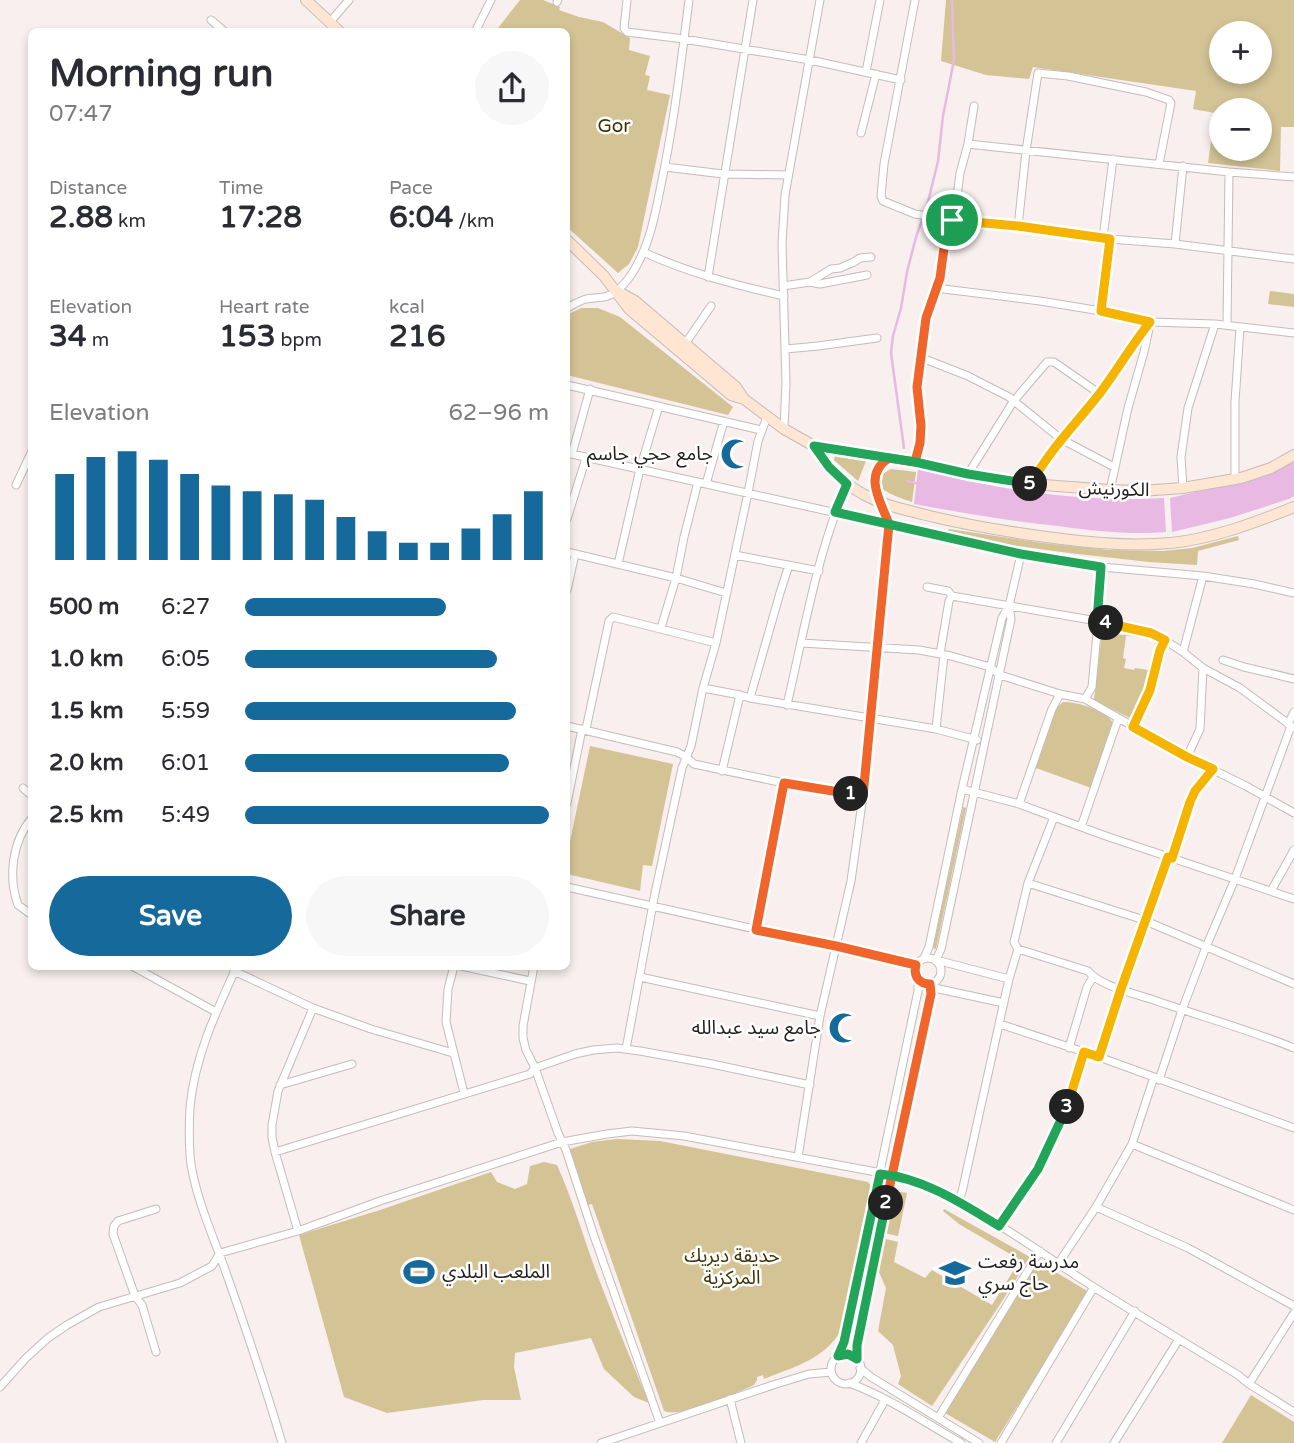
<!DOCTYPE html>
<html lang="en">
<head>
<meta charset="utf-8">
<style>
	body { margin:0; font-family:"Varela Round","Noto Sans Arabic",sans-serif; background:#f7f7f7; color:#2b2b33; height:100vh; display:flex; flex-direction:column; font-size:26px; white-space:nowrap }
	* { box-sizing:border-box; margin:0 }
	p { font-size:23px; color:#7c7c81 }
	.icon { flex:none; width:38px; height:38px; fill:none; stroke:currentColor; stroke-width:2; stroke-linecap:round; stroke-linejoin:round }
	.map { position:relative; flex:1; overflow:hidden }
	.drawer { position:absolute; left:28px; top:28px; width:542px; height:942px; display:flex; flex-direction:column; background:#fff; border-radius:10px; box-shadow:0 4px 10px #0003 }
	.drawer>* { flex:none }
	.buttons { position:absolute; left:1209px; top:21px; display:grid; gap:14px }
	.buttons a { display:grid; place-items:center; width:63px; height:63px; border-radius:50%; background:#fff; box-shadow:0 4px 10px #0003; font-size:35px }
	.pin { position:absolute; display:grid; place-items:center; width:60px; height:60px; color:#fff; margin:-30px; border:4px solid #fff; border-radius:50%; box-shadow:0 2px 7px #0007 }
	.km { position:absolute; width:35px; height:35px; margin:-18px; border-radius:50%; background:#222; color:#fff; font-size:19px; line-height:35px; text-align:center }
	.round { display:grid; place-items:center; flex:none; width:74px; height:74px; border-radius:37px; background:#f7f7f7 }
	.summary { display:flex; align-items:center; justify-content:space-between; height:119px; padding:0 21px }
	h1 { font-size:38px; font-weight:800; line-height:52px }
	.stats { display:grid; grid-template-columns:repeat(3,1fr); gap:10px; height:119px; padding:7px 21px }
	.stats div { display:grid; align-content:center }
	.stats b { font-size:30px; font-weight:800 }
	.stats small { font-size:19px; font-weight:400 }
	.stats p { font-size:19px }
	.chart { height:196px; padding:14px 21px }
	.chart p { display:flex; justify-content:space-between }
	.chart svg { width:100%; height:126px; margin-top:7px; stroke:#156a9b; stroke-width:6 }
	.cta { display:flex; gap:14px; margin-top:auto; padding:14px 21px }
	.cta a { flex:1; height:80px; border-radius:42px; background:#156a9b; color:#fff; font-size:28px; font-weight:800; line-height:80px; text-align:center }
	.cta a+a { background:#f7f7f7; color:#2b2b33 }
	ul { padding:0 21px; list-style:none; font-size:23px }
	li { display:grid; grid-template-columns:112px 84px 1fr; align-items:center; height:52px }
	li i { height:18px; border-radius:9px; background:#156a9b }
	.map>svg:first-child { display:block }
</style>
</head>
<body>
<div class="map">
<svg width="1294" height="1443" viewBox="0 0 1294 1443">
	<rect width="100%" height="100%" fill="#f8efee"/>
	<path fill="#d3c395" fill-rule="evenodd" d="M520,0H543L560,7L559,10L579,17L603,22L630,38L629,50L650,56L645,75L650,76L647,90L670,95L638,247L629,264L618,273L567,227V32H495Z
		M946,0H1294V127H1281L1280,171L1208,163L1215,113L1193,109L1196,91L1033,67L1029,79L986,75L941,61ZM1222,33H1260V72H1222ZM1222,110H1260V149H1222Z
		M1270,291L1294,294V307L1268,304Z
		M581,308H598L620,317L733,407L728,415L567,375V315Z
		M835,456L866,461L858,481L834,460Z
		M891,469L916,472L912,502C899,497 858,486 891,469Z
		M949,529L1043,543L1109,550L1163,551L1192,548L1238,536L1239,540L1198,551L1197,565L1149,562L1069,553L1004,544L949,534L947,531Z
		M1102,633L1146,637L1126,636L1123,658L1126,659L1124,668L1134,670L1135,668L1148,670L1155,643L1159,641L1148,687L1134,720L1094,700Z
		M1063,702C1078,702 1106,710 1114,724L1094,789L1036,768L1055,709Z
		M590,746L673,764L652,866L643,865L640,891L567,874V856Z
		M963,807L966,808L936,949L933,948Z
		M924,993H926L892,1154H890Z
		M617,1139L660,1141L868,1182L873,1189L847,1320C828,1359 801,1364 764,1379L763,1375L757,1377V1380L754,1385C736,1393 683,1418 664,1411L592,1204L588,1205L570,1149L592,1142Z
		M544,1162L557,1165C575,1205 586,1247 602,1287C617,1326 633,1365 649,1403L634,1397L604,1369L591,1338L515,1353L514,1367L521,1400H483L387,1413L344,1397L299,1235L380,1210L491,1172L497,1182L515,1189L527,1184L530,1166Z
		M894,1191L907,1193L898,1236L884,1233Z
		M944,1209L1030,1257L997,1309L932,1406L898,1384L901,1376L893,1345L878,1331L886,1288L878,1270L879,1254L882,1238L898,1242L894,1262L925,1278L932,1270L992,1305L1020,1260L959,1224L943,1211Z
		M1039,1262L1089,1292L995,1442L945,1413V1411L1024,1281Z
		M1251,1395L1294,1422V1443H1222Z"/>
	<path fill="#e8b9e2" d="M1294,460V496L1289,499L1230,518L1172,532L1170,498L1259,477Z
		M918,469C998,490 1081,503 1164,498L1166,532C1131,535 1094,531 1058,526C1010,521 962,513 914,504Z"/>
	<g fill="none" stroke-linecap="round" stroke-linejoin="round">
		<path stroke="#e8b9e2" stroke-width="2.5" d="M904,448L891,353L893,336L901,308L907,272L916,237L927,206L938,161L943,116L954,60L952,0
			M908,481L919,484"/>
		<g stroke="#c4bcba" stroke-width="9">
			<path id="street" d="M627,0L624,28L627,32L684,39L810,60L901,80
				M915,0L884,164L881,196L883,201L915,214L952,220L1110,239L1175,244L1294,259
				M557,2L558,0
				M211,20L225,32
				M330,22L349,0
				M475,32L491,0
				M866,72L880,0
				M861,133L876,74
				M968,144L1229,172L1294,177
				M665,167L723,174L788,175
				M1018,227L1026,151L1038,73L1068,76L1146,92L1169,100L1171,103L1159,164
				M1103,238L1113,159
				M1175,244L1183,166
				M643,252C689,273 735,285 784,296
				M708,277L753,0
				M810,282L820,284L867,275
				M783,286L810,282L831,269L840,268L854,262L860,258L871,257
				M936,288L1040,301L1101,311L1150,322L1215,324L1294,333
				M567,308C573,305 579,301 586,299C597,297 608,299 617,291C626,283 634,272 639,261C651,238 656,210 661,185C674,124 681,62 689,0
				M1101,311L1110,239
				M1227,325L1229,172
				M685,344L711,306
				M786,349L818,346L877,338
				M922,358L968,376L1009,397L1061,439L1114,467
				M567,385L761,430
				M784,429L786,383L782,244L785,195L820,0
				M567,453L1021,554L1101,567L1203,576L1254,584L1294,593
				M572,454L590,389
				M915,462L920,443L921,426L917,387L926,318L940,278L944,249L956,204L960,173L968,144L974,106
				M968,474L1013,402L1047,362H1054L1100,394
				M1235,478V402L1240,327
				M706,484L724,421
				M1031,484L1042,464L1100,394L1150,322
				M16,485L32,451
				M1183,488L1181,457L1188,408L1215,324
				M1110,490L1128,408L1144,352L1150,324
				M567,519L586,458
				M567,552L676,578L726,593
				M735,555L819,571
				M618,564L640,469L659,406
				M927,587L948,591L952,596L1097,621L1157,635L1183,652L1203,668L1240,688L1294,728
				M567,590L575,554
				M661,628L676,578L684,537L698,482
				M801,643L919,650L951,656L990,667L1000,675L1060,694L1085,699L1187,757L1246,786L1294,813
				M1183,652L1203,576
				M940,654L949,601L952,596
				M1223,660L1244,667L1294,679
				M703,688L740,695L750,698L936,729L977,740
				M750,698L780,593L789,565
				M1085,699L1092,687L1097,633L1101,567
				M787,705C804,632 817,553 847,484
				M1288,724L1294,712
				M567,726L677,752L686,757L694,764L784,783L863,796
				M1133,727L1150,690L1160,650L1165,640
				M586,729L609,621L613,617L716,643
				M936,729L944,655
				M1187,757L1200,729L1203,668
				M722,771L740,695
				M23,788L32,796
				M962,789L1019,804L1103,835L1294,899
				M567,803L582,729
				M1019,804L1052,709L1060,694
				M32,818C12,841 8,877 18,905L32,915
				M1081,827L1118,719
				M1172,858L1190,802L1195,791L1213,769
				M1028,883L1141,919L1294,984
				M567,887L916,965
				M1271,891L1294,850
				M756,930L784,783
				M1018,949L1088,971C1100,986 1133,993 1151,999C1199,1016 1247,1029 1294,1048
				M915 971a13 13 0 1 1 26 0a13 13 0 1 1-26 0Z
				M924,958L929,947L962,789L1002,618L1009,606L1021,554
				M132,966L216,1012
				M237,966C216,1012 195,1056 190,1107C189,1127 188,1150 192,1170C199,1207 217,1245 229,1281C248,1335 266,1389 282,1443
				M454,966L448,989L446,1022L464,1093
				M461,966L530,981
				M534,966L523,1026V1038L526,1050L535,1068L558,1133L566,1150L594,1236L660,1423
				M234,971L313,1008L371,1029L453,1053
				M640,977L820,1016
				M1009,979L936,960L941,949L1011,619L1009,606
				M1000,1024L1099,1057L1294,1128
				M1069,1048L1087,987L1093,977
				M626,1049L655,893L682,768L691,746L703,688L716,643L748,493L758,441L767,417
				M1099,1057L1121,989L1168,857
				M1159,1080L1182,1010L1206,947L1235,879L1291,726
				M280,1085L352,1064
				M1132,1144L1294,1210
				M275,1152L530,1074L535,1068L575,1054L593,1050L617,1048L640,1051L712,1064L810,1085
				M798,1157L820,1016L851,881L863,796L889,524C882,503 862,475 888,458
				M958,1201L962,1192L1009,979L1018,949L1014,942L1028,883L1054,817
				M1096,1207L1188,1248L1294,1306
				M999,1226L1038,1169L1069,1101L1084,1052
				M298,1231L275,1152L272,1137V1125L278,1091L313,1008
				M1058,1264L1096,1207L1132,1144L1154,1077
				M156,1352L142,1305L135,1296L113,1234L114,1226L118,1221L156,1209
				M831 1369a15 15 0 1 1 30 0a15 15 0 1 1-30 0Z
				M838,1356L844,1342L918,991V979
				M857,1359V1344L861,1327L931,994L930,984L939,989L1004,1003
				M860,1368L871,1377L979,1443
				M849,1383C888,1397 924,1422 961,1443
				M1249,1384L1294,1313
				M0,1387L26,1358L48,1338L67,1325L99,1307L180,1283L212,1266L220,1253L298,1231L380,1201L562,1142L607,1134L632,1131L684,1136L892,1175C966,1196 1028,1245 1092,1286C1140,1316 1189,1345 1238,1375L1249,1384L1294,1412
				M730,1399L741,1443
				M938,1418L1040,1251
				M601,1443L773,1385L809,1374L831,1372
				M861,1443L885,1400
				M1001,1443L1094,1287
				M1056,1443L1135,1311
				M1114,1443L1179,1339"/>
		</g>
		<g stroke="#c4bcba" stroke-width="12">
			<path id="secondary" d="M306,0L340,32
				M567,240L604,276L629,309L731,395L744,399L784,429L814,446L915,462L968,474L1031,484L1110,490L1141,491L1183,488L1241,478L1271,468L1294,455
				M617,291L635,301L736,387L744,399
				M814,446C826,465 842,483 863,494C884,506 910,511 934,517C968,525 1003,531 1039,536C1082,542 1127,547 1171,543C1212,539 1257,522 1294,507"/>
		</g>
		<use href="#street" stroke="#fff" stroke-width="7"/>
		<use href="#secondary" stroke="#fee6d2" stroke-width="10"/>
	</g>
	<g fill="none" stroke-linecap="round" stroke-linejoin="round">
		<g stroke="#fff" stroke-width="14">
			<path id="split-1" d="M851,794L863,796L889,524C881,502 862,475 889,458L915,462L920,443L921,426L917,387L926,318L940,278L944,248L952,220"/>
		</g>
		<g stroke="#fff" stroke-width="14">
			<path id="split-2" d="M851,794L784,783L756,930L836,946L916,965C913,976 919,984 930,984L931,994L886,1203"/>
		</g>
		<g stroke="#fff" stroke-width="14">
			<path id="split-3" d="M886,1203L857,1345V1359L848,1354L838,1356L844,1342L880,1174C924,1178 963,1204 999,1226L1038,1169L1067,1107"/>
		</g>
		<g stroke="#fff" stroke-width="14">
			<path id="split-4" d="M1067,1107L1084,1052L1099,1057L1121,989L1168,857L1172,858L1190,802L1195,791L1213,769L1187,757L1133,727L1150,690L1160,650L1165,640L1151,633L1106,623"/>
		</g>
		<g stroke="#fff" stroke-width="14">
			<path id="split-5" d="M1030,484L968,474L915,462L814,446L829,467L847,484L835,512L1021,554L1101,567L1097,621L1106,623"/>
		</g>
		<g stroke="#fff" stroke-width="14">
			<path id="split-6" d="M952,220L1018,226L1110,239L1101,311L1150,322C1132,345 1117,370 1100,393C1076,424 1050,449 1031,484H1030"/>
		</g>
		<use href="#split-1" stroke="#f0652b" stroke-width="9"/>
		<use href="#split-2" stroke="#f0652b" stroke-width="9"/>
		<use href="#split-3" stroke="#22a559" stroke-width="9"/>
		<use href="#split-4" stroke="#f5b400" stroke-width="9"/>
		<use href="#split-5" stroke="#22a559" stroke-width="9"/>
		<use href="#split-6" stroke="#f5b400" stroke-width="9"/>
	</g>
	<defs>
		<g id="mosque-bare" transform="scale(2.415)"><path d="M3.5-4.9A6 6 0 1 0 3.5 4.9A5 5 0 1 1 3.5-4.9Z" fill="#156a9b" stroke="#fff" stroke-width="2.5" paint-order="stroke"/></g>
		<g id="stadium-bare" transform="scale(2.415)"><path d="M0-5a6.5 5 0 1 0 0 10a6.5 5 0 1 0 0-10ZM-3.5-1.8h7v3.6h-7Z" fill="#156a9b" stroke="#fff" stroke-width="2.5" paint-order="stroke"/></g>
		<g id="school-bare" transform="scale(2.415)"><path d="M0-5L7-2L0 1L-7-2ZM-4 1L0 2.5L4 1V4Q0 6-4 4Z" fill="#156a9b" stroke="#fff" stroke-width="2.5" paint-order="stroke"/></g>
	</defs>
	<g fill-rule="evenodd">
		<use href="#mosque-bare" x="736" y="454"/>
		<use href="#mosque-bare" x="844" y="1028"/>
		<use href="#stadium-bare" x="419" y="1272"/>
		<use href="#school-bare" x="955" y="1273"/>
	</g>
	<g text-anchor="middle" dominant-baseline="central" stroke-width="5" stroke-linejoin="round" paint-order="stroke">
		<g font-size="19" fill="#3f3202" stroke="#fff">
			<text x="614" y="126">Gor</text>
			<text x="732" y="1256">حديقة ديريك<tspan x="732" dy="22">المركزية</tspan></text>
		</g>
		<g font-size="19" fill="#23201f" stroke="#fff" text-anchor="end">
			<text x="713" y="454">جامع حجي جاسم</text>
			<text x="821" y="1028">جامع سيد عبدالله</text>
			<text x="978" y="1262" text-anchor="start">مدرسة رفعت<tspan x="978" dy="22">حاج سري</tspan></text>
			<text x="442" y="1272" text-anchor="start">الملعب البلدي</text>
		</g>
		<g font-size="19" fill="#23201f" stroke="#fff">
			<text transform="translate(1114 489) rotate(2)">الكورنيش</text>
		</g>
	</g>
</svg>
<div class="buttons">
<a>+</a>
<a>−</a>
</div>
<div class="pin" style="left:952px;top:220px;background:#1e9e55"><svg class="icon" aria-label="arrive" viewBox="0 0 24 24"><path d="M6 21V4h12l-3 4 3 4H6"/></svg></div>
<b class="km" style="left:851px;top:794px">1</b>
<b class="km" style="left:886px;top:1203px">2</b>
<b class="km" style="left:1067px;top:1107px">3</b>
<b class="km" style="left:1106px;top:623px">4</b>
<b class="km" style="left:1030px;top:484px">5</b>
<section class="drawer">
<div class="summary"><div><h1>Morning run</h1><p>07:47</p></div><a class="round"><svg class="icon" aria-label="share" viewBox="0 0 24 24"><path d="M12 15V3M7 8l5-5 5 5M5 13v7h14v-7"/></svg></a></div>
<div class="stats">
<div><p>Distance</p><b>2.88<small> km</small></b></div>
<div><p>Time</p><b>17:28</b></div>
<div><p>Pace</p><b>6:04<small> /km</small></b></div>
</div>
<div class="stats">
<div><p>Elevation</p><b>34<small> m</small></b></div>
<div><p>Heart rate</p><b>153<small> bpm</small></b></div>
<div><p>kcal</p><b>216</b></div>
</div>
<div class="chart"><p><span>Elevation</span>62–96 m</p>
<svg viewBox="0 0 160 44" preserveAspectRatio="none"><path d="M5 44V14M15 44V8M25 44V6M35 44V9M45 44V14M55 44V18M65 44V20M75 44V21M85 44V23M95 44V29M105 44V34M115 44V38M125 44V38M135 44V33M145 44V28M155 44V20"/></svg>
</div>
<ul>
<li><b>500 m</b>6:27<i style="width:66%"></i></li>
<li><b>1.0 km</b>6:05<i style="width:83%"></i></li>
<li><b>1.5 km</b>5:59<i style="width:89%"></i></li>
<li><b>2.0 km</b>6:01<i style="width:87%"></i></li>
<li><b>2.5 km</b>5:49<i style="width:100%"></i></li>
</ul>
<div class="cta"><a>Save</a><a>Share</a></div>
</section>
</div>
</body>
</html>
